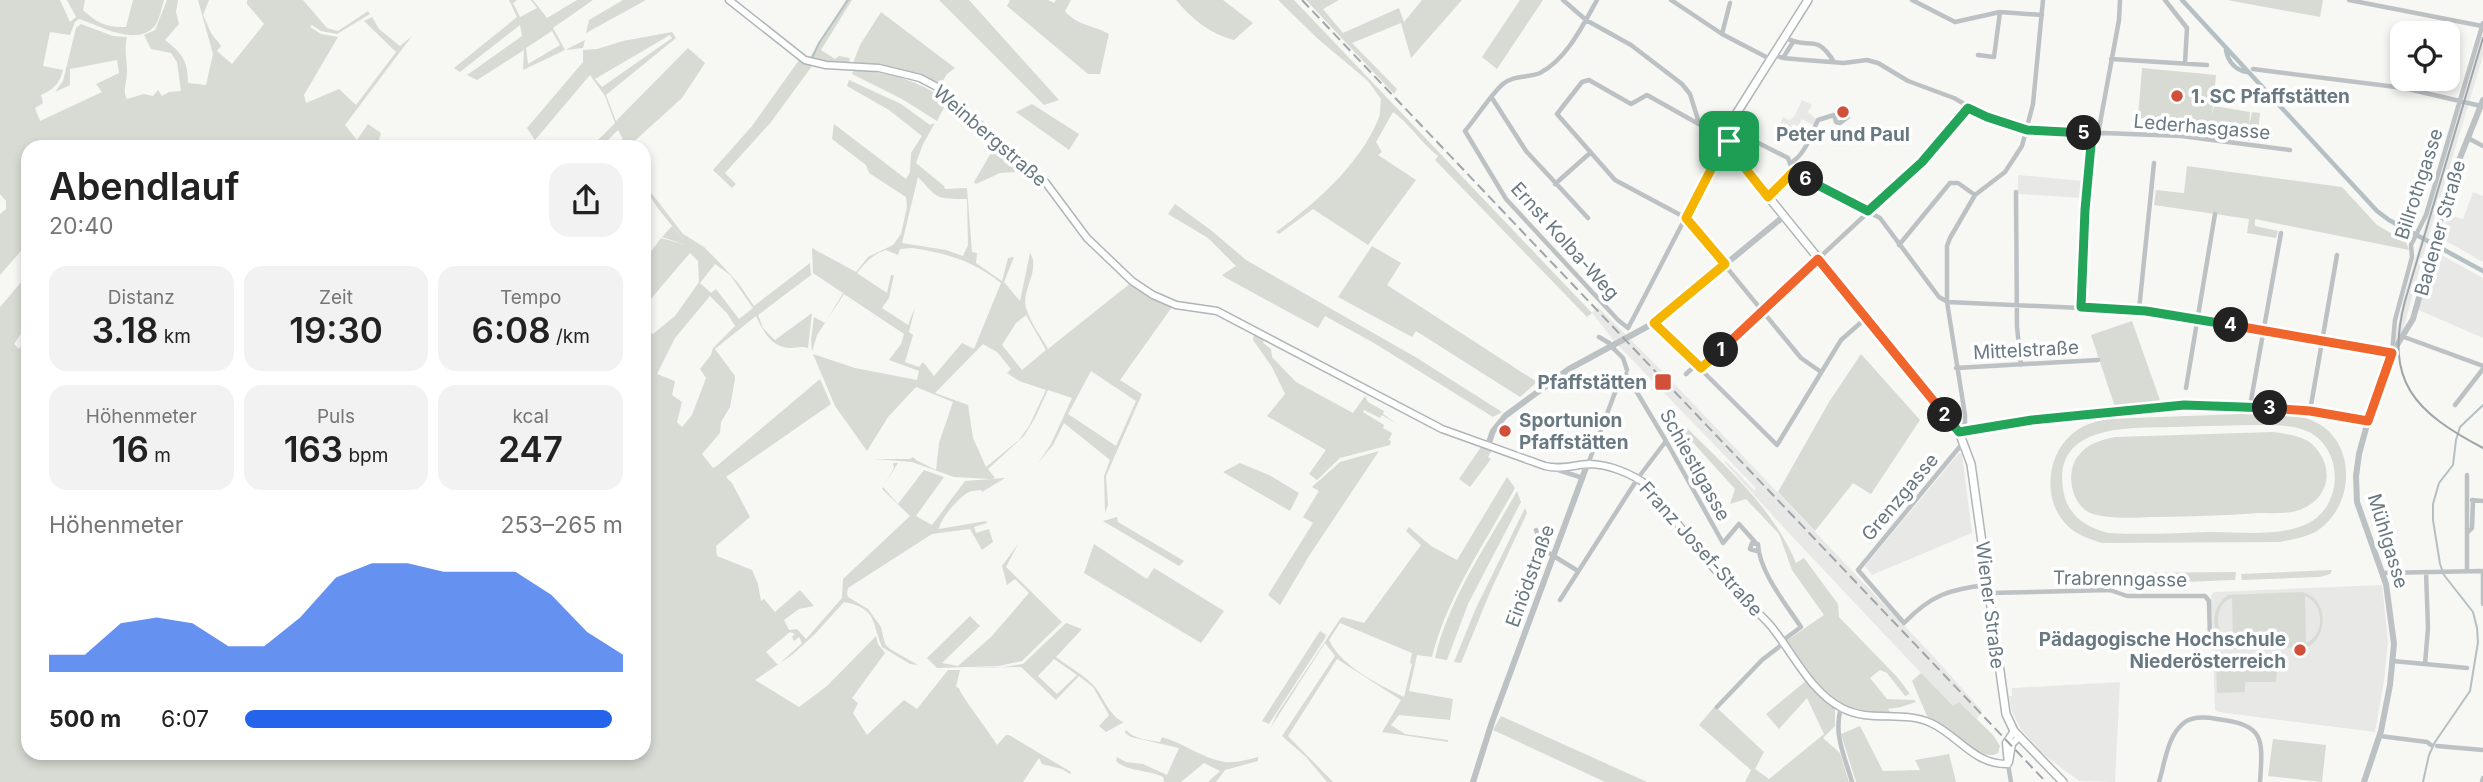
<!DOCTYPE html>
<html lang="de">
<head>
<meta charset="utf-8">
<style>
	body { margin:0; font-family:Inter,sans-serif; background:#f2f2f2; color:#222; height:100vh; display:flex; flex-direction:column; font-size:26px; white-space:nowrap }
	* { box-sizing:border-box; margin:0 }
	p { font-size:23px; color:#767676 }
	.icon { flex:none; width:38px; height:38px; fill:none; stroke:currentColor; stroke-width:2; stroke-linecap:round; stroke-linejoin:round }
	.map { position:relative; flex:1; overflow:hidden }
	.sheet { position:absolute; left:21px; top:140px; width:630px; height:620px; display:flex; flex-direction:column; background:#fff; border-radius:21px; box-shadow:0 4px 10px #0003 }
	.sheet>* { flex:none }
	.buttons { position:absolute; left:2390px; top:21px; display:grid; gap:14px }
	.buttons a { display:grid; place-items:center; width:70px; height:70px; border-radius:14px; background:#fff; box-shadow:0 4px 10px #0003; font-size:35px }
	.pin { position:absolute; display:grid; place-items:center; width:60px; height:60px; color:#fff; margin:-30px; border-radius:14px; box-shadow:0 4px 10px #0006 }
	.km { position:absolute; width:35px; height:35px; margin:-18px; border-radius:50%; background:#222; color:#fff; font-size:19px; line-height:35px; text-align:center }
	.round { display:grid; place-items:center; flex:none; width:74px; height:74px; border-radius:21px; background:#f2f2f2 }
	.head { display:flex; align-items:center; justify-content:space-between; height:119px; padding:0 28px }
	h1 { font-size:38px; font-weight:600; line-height:52px }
	.figures { display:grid; grid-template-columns:repeat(3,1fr); gap:10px; height:119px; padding:7px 28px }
	.figures div { display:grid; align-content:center; border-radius:18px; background:#f2f2f2; text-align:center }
	.figures b { font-size:35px; font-weight:600 }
	.figures small { font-size:19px; font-weight:400 }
	.figures p { font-size:19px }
	.chart { height:196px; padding:14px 28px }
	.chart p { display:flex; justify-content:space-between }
	.chart svg { width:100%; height:126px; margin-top:7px; fill:#2563eb; opacity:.7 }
	ul { padding:0 28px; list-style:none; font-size:23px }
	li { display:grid; grid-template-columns:112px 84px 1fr; align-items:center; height:52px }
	li i { height:18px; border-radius:9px; background:#2563eb }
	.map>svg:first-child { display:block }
</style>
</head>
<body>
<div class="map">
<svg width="2483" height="782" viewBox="0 0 2483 782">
	<rect width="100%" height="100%" fill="#f7f7f4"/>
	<path fill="#e8e8e7" d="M2483,30V56L2426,245L2402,334L2395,341L2402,304Z
		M1802,100L1812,105L1808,112L1816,119L1813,125L1802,119L1798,126L1793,124L1788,133L1778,128L1783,117L1789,120L1794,117Z
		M2018,175L2084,181L2083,198L2018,194Z
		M2473,192L2483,196V262L2441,238L2448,215L2463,219Z
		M2436,252L2483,278V338L2414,308Z
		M1598,307L1663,372L1934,657L1982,711L1977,719L1963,706L1953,707L1786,530L1724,462L1726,461L1754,490L1756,488L1614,341L1592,313Z
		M1959,453L1962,454L1972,533L1872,575L1865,566Z
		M2382,585L2388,641L2384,681L2375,732L2218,712L2215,710L2211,595L2214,592Z
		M2120,682L2115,782L2079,781L2043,754L2021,729L2011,710L2009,696H2012V688Z"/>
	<path fill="#d7dbd4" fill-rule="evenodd" d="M0,0H60L70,22L76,17L67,0H85L83,10C97,23 107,28 126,27L133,0H164C161,8 160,20 154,27C135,47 99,25 79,19L75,22L70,35L50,32L43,66L63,70C60,83 53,90 41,95L43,103L35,108L40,121L102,92L96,84L119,73L117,60L70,69V85L55,92L63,81L76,28L81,24L113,36L127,37C124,50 127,59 127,72C127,82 122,90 127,99L144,94L153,96L158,90L162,96L169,92L181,91L177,62L171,53L151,49L144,35L155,30L167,0H178L176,12L179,24L165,40C182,53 188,61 188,83L206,85L213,54L198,0H209L203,15L211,33L221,46L217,51L232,64L264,24L247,4V0H303L327,28L338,31L368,11L370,14L337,34L321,31L312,25L310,27L321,34L338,37L304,95L306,103L339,89L356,105L396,52L364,21L372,17L379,29L400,46L412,36L345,125L357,140L368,124L381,133L377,147H28V243L0,275V214L6,209V201L0,194Z
		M509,0H517L513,3L520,17L537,8L531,0H533L547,18L577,0H593L553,28L565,50L585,40L583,48L565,50L523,70L524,50L477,80L467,75L522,36L520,25L460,72L454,68L517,17ZM552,31L560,45L528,64L526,48Z
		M623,0H646L586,33L589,20Z
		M846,0H852L821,50L835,59L839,56L850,58L849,63H826L809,59Z
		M939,0H969L1059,100L1044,105Z
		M1010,0H1048L1054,3L1056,0H1071L1065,11C1078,26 1093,25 1109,34L1100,74H1088L1007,6Z
		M1176,0H1223L1253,23L1234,40C1210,34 1192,19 1176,0Z
		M1278,0H1294L1592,313L1587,317L1435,160L1438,156C1421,143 1410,124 1393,112L1376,142L1382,152L1378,155L1416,180L1368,245L1313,209L1279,234L1276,232C1315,204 1359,165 1378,120C1381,114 1380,106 1381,99L1368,81L1318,39Z
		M1306,0H1339L1323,9L1343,33L1399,8L1404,22L1422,0H1462L1411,58L1401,23L1352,43L1397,89L1394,94Z
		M1520,0H1543L1497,69L1482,57Z
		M2227,0H2323L2320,17Z
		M881,12L955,68L947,74L939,87C915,68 882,67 853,63L860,45Z
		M672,32L676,38L606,95L616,121L688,48L705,63L682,98L629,146L613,147L623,139L618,130L601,147H591L615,123L605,96L590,75L535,140L527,128L583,62V50L597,49L623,41ZM670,35L672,38L602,87L595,79Z
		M799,60L812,66L771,122L725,173L736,184L732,188L713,170L752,126Z
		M2142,68L2216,75L2212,116L2214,106L2250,112L2249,126L2252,112L2260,113L2257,142L2211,135L2212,124L2138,118Z
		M854,69C890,74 919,79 947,102L937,121L902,99L852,74Z
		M849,80L901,104L930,125L935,123L923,144L916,163L944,186L945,189L967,188L972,252L977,253L976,263L1002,281L1008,258L1014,257L1004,282L1020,301L1030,253C1041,269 1021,291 1026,308C1030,322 1041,336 1048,349L1132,282L1172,307L1120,380L1142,394L1106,476L1108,505L1105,513L1104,476L1110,460L1064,423L1053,445L1038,463L1051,444L1072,398L1048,390L1035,418L1024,436L988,469L995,478L991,479L954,477L912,462L875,459H910L913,457L916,460L936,470L939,443L953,402L916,387L888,417L867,451L835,406L813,354L855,368L917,380L919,371L889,360L901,344L904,334L844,294L817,335L812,352L811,340L814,317L825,323L843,293L813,273L812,248L856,272L868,257L893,245L901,234L907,207L906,197L869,173L866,165L832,139L834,124L906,179L910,172L911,153L922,136L889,110L847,86ZM918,177C939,199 934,199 967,199L968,245L963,256L946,250L902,243ZM912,248C946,253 974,261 1001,283L974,349L962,343L934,376L923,362L919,367L905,362L913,335L909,332L915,307L908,325L882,308L889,298L894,275H891L887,293L857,273C866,262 873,254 886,250L898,255L900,249ZM1026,315L1046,350L1022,370L1002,345L1016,323ZM983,344L997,352L1011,369L1007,373L1019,381L1046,390L1029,426L1019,440L986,467L973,438L968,405L935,393ZM1091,371L1136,401L1116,446L1068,414Z
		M1032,104L1079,134L1069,150L1016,112Z
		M995,146L1021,168L1017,172L1000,173L976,184L974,182Z
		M2187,166L2342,187L2377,225L2406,242L2409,250L2255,219V226L2278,231L2276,238L2247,233L2249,219L2154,205L2156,190L2184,193Z
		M644,178L649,190L683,234L704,247L718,261L739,284L754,306L810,263L811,275L758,315L763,328L775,340L812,313L808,348C801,346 797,348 790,348C771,347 763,331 756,316L715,349L735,376V379L730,407L721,422L720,433L702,454L713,468L718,465L820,379L831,404L726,477L732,483L750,517L716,546L717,556L752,570L758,584L761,601L764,599L775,612L800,590L814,606L799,609L784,620L789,630L797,629L806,639L842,598L843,579L910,516L882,489L894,468L893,463H898L883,487L898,504L924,470L944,477L916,516L932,525L965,481L1005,478L982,492L981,490C980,490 970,491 969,492C959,497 940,519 939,529L986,521L987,523L974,527L976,533L989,529L993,542L982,550L970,529L932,534L848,588L847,593L848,597L868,609L881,627L885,644L890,649L918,665L910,664L882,647C872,623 877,608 844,602L815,634L792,655L755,680L799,707L827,686L876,636L878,644L885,653L852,698L858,703L853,713L867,735L904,700L917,709L948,670H960L956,687L959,688C960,695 991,734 997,745L1006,735H1009L1071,772L1070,774L1062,769L1042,764L1039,758L1023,782H0V307L28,274V323L14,344L19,349L28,338V752H644V314L645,328L653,334L675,316L699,282L698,261L690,253L644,307V261L661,238L686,245L662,237L672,226L686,243C674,226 645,199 644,178ZM715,264L730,275L753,308L739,319L716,289L711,293L700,283ZM710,296L727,313L735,326L713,348L711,355L700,369L706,378L692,415L682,427L677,422L682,402L672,395L675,381L657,374L675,338ZM790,632L795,634L792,637L794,641L799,637L802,643L778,665L766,652Z
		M1175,204L1212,231L1246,260L1417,358L1502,412L1493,417L1374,343L1325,316L1318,328L1226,278L1222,275L1236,266L1208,238L1168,214Z
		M1372,246L1401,263L1387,285L1537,382L1520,397L1416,331L1412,337L1338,297Z
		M2132,321L2162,406L2116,410L2091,335Z
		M1254,334L1264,340L1263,343L1271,349L1272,357L1296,382L1353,413L1365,396L1368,402L1384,411L1383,414L1397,424L1382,415L1380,418L1364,410L1363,412L1384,425L1383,428L1392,433L1389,440L1391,441L1390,445L1340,458L1317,480L1309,474L1326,450L1267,416L1285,394L1272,367L1253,340Z
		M1861,354L1920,420L1871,494L1853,483L1815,531L1778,492L1829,402Z
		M2268,413C2283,414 2298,415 2311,420C2356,438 2356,501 2321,528C2310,537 2294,539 2280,542L2102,543C2090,539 2077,535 2068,526C2042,502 2046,456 2072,434C2082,425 2094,422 2107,419ZM2261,425C2279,425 2302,425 2317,437C2344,460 2340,508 2307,524C2279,537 2242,532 2211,532C2177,533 2143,535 2109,533C2088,528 2069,517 2064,494C2049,423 2130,428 2175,427C2204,426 2232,425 2261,425Z
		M1685,426C1727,468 1773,508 1796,563L1804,558L1838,604L1839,617L1898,678L1910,694L1905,696L1887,673L1880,670L1870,678L1887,699L1914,700L1916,702L1901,707L1888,709L1892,714C1877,712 1861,711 1847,706C1820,696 1803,663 1786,641L1824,615L1792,570L1779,534L1746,499L1730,504L1735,489L1679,427Z
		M2273,432C2286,434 2304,436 2313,445C2337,469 2328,502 2296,511C2285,514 2270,513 2259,513C2225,516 2191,516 2157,517C2137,517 2113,520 2093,514C2071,507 2065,473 2078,456C2088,443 2101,440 2115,437Z
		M1481,447L1492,450L1488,457L1491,459L1470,487L1459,479Z
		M1379,451L1309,556L1280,605L1268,595L1313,523L1303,517L1319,491L1312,487L1340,462Z
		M1240,463L1269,475L1299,493L1290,511L1223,472Z
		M1507,477L1515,488C1485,543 1447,597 1432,657L1417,655L1409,691L1453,699L1450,720L1399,715L1391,725L1405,734L1448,740V742L1382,732L1401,700L1337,659L1288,736L1333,782H1327L1306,757L1282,736L1335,656L1325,643L1271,727L1277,714L1340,619L1342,617L1364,623L1421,545L1406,531L1409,527L1431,546L1457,560ZM1340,623L1412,653L1410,663L1412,664L1404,697C1378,684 1342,667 1329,640Z
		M1517,491L1521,502L1468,604L1447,660L1435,658C1449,598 1487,545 1517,491Z
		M1525,508L1527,513L1491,590L1461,663L1454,662L1476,608Z
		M1117,517L1118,522L1184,561L1179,566L1103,521Z
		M1018,544L1006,567L1062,622L1022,661L999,666L937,668L927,658L970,616L980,626L942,663L958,666L991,637L1029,593L1015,579L1007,585L1002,566Z
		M1094,544L1147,579L1154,568L1224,611L1201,643L1084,573Z
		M2332,570L2330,574L2320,577L2242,580L2241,574Z
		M2236,572L2235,580C2208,580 2127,588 2107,578L2116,573Z
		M2302,592C2328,598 2329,634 2308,647L2233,649C2210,640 2208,609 2228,595ZM2305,596C2324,603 2326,635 2306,643ZM2232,598L2233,644V645L2222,638C2216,624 2215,604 2232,598Z
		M1066,623L1082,629L1056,657C1069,667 1086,676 1096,688C1104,699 1110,717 1124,722L1106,732L1099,726L1109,715L1093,687L1079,676L1056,700L1021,667L966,668H998L1023,664ZM1054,659L1077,675L1057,694L1038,676Z
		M1320,631L1326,635L1325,638L1269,724L1262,721Z
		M2245,656V660H2278L2276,682H2245V692L2217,693L2216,657Z
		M1921,673L1953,706L1959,702L1993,735L2000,746L1998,753L1993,755L1977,754L1927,716L1912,681Z
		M1807,680L1835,708V726L1823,738L1840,753L1849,782H1745L1751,770L1699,725L1715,706L1764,752L1755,769L1769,779L1824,734L1807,698L1779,729L1766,714Z
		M1501,716L1647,782H1605L1493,730Z
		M1860,726L1883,771L1920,770L1915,760L1949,754L1956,782H1856L1841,734Z
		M1126,730C1134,739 1148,740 1160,742L1162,737C1184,743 1203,759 1225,762C1236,763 1247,760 1258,757V761L1225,770L1216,782H1208L1220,771L1204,763L1181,782H1164L1163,777C1149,770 1125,771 1116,761L1117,757L1126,762L1143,764L1167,775L1179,748L1131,737L1125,733Z
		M2273,739L2326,745L2322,782L2268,776Z"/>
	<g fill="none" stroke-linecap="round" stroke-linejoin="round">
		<path stroke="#b4c0c3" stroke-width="2" d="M812,58L819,43L848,0
			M2423,782L2429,755L2435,742L2470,691L2478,642L2477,628L2473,612L2444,575L2440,564L2433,520V504L2439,483L2453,465L2456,440L2460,427L2483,405"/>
		<path stroke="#b4c0c3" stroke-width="4.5" d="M2182,0L2377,211L2389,220L2483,271
			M2226,50C2228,61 2235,70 2247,72"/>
		<g stroke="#afb5b9" stroke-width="9">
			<path id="secondary" d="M729,0L805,60L826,65L879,68L920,78L937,87L1046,183L1087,238L1132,281L1153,295L1176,305L1217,311L1442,429L1545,466C1560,470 1574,465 1589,464C1609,464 1632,474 1647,485C1674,518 1699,553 1728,584C1741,598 1757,610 1770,625C1792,651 1810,692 1842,708C1870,723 1903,710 1931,723C1959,736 1974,765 2008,764
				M2009,762L2012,744L2019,737
				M2008,764L2006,743L2014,731"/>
		</g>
		<g stroke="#b0b6b8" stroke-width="10">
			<path id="primary" d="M1808,0L1733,119L1729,141L1737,158L1959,432L1971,464L2006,714L2014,731L2063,782"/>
		</g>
		<path stroke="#bcc1c4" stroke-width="4.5" d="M1563,0L1586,20L1631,45L1682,84L1690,94L1699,123
			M1597,0C1583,25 1567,59 1540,73C1528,78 1513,75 1503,84C1492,93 1476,118 1465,131L1506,199L1618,320L1628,328C1652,283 1675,237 1699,192C1709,175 1715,155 1729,141L1647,95L1631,104L1589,80L1582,82L1557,114L1615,180L1686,218L1801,358L1821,372
			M1671,0L1722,34L1770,59
			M1912,0L1955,22L2000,12L2042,15
			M2165,0L2187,28L2185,63
			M2349,0L2482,26
			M1722,34L1730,3
			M1786,38C1809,51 1815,31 1834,62
			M1774,55L1783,58L1805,60L1844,63L1867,60L1878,63L1908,81L1954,98L1987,117L2027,130L2181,136L2290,150
			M1978,55L1994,57L2000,12
			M1783,58L1793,42
			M2111,59L2207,65
			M2253,69L2404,88L2481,106
			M1492,98L1526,151L1588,218
			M1739,133L1788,158L1793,172L1880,218L1939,297L1946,301
			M2098,134L2119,20L2120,0
			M2468,138L2483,146
			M1790,163C1805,156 1811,134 1818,120L1834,115L1836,122L1840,123L1848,117
			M1555,184L1590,153
			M2016,192L2017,327L2021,365
			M1768,197L1793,172
			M1899,245L1950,183H1958L1975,195
			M1947,302L2146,311L2392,353L2395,320L2412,257L2411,245L2426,215L2483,23
			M2081,307L2085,210L2092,134
			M2139,310L2154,163
			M1654,323L1777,445L1841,340L1866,318
			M1599,337L1609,343
			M2404,337L2483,366
			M1614,349L1623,358L1627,370
			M1701,368L1922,162L1968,108
			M1956,368L2098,360
			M1686,374L1696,365
			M2186,388L2215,214
			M2455,405L2483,369
			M2250,406L2281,233
			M2310,411L2337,255
			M1959,432L1965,423V415L1947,302V246L1950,238L1975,195L2005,172L2022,146L2033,104L2043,0
			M1960,432L2032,420L2184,405L2250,406L2310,411L2368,421
			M1962,444L1858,570L1904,623C1931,595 1950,589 1987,585
			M1588,464L1619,382L1626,374L1666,441L1723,543L1739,524L1755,542
			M1555,469L1583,478
			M2467,475V571
			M2472,500L2483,501
			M1536,530L1544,550L1578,571
			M2468,532L2472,528L2473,500
			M1757,551L1750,549L1752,543L1758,544C1759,571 1785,603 1801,627L1782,641
			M2483,571V604
			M2382,573L2483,571
			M1989,593L2110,590L2127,596H2205L2209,601L2210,640
			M1560,600L1638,478L1666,441
			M2393,661L2467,668
			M2425,664L2428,628L2426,572
			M1717,707L1762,660L1784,643
			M1841,708C1833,734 1845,757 1852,782
			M2380,736L2427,742L2431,745
			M2437,746L2483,750
			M2008,764L2011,782
			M2159,782C2165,763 2167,735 2185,722C2194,716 2206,717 2217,719C2265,725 2263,738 2260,782
			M2482,782L2483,778"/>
		<path stroke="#bcc1c4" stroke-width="6" d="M1488,445L1493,431L1505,416L1569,369L1654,323L1783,217
			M1473,782L1492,722L1587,465
			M2364,782L2381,731L2390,685L2394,644L2386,584L2357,502L2356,476L2359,454L2368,421L2392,353L2413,319L2454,173L2483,100"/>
		<use href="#secondary" stroke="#fff" stroke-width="6"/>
		<use href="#primary" stroke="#fff" stroke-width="7"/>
		<path stroke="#9fa6aa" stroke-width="2" d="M2483,38L2405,301C2384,382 2415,412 2483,448"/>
		<path stroke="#9fa6aa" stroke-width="2" stroke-dasharray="10 5" stroke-linecap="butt" d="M1302,0L2046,782"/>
		<path stroke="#bcc1c4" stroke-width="4.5" d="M1609,343L1614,349"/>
	</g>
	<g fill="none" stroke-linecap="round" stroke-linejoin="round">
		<g stroke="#fff" stroke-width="14">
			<path id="split-1" d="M1721,350L1701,368L1654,323L1725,264L1686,218L1719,154L1729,141"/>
		</g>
		<g stroke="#fff" stroke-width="14">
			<path id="split-2" d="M1721,350L1818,259L1945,415"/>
		</g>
		<g stroke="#fff" stroke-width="14">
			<path id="split-3" d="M1945,415L1959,432L2032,420L2184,405L2270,408"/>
		</g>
		<g stroke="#fff" stroke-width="14">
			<path id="split-4" d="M2231,325L2392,353L2368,421L2310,411L2270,408"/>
		</g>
		<g stroke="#fff" stroke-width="14">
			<path id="split-5" d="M2084,133L2092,134L2085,210L2081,307L2146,311L2231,325"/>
		</g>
		<g stroke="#fff" stroke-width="14">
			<path id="split-6" d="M1806,179L1868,211L1922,162L1968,108L1987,117L2027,130L2084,133"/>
		</g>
		<g stroke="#fff" stroke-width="14">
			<path id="split-7" d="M1729,141L1737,158L1768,197L1793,172L1806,179"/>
		</g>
		<use href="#split-1" stroke="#f5b400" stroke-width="9"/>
		<use href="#split-2" stroke="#f0652b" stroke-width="9"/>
		<use href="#split-3" stroke="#22a559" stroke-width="9"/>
		<use href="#split-4" stroke="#f0652b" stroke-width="9"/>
		<use href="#split-5" stroke="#22a559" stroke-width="9"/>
		<use href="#split-6" stroke="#22a559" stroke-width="9"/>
		<use href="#split-7" stroke="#f5b400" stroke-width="9"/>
	</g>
	<g fill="#d24f39" stroke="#fff" stroke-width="2.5">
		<circle cx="2177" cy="96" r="7"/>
		<circle cx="1843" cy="112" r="7"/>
		<rect x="1654" y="373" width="18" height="18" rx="3.5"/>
		<circle cx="1505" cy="431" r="7"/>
		<circle cx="2300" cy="650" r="7"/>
	</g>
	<g text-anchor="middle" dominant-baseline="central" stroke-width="7" stroke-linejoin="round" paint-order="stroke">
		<g font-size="19" font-weight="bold" fill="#697982" stroke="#fff" text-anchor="start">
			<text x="2191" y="96">1. SC Pfaffstätten</text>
			<text x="1843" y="134" text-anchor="middle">Peter und Paul</text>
			<text x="1647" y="382" text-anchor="end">Pfaffstätten</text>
			<text x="1519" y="420">Sportunion<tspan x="1519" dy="22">Pfaffstätten</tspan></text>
			<text x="2286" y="639" text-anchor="end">Pädagogische Hochschule<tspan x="2286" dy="22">Niederösterreich</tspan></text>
		</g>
		<g font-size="19" fill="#697982" stroke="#fff">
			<text transform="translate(2202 127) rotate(5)">Lederhasgasse</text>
			<text transform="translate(990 136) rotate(41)">Weinbergstraße</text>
			<text transform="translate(2419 184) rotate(-72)">Billrothgasse</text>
			<text transform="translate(2440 228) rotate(-74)">Badener Straße</text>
			<text transform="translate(1565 241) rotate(48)">Ernst Kolba-Weg</text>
			<text transform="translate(2026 350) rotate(-3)">Mittelstraße</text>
			<text transform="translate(1695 465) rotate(61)">Schiestlgasse</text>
			<text transform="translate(1900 497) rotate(-50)">Grenzgasse</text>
			<text transform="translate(2388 541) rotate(73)">Mühlgasse</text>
			<text transform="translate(1701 549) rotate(48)">Franz Josef-Straße</text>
			<text transform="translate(1530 576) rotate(-70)">Einödstraße</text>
			<text transform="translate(2120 579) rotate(1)">Trabrenngasse</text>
			<text transform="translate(1990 605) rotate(83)">Wiener Straße</text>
		</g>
	</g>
</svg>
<div class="buttons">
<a><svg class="icon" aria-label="locate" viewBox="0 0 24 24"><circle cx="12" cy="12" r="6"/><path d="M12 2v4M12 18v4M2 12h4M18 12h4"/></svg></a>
</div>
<div class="pin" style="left:1729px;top:141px;background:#1e9e55"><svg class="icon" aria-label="arrive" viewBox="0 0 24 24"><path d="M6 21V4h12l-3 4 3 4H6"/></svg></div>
<b class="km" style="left:1721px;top:350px">1</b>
<b class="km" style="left:1945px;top:415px">2</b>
<b class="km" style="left:2270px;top:408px">3</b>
<b class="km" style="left:2231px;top:325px">4</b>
<b class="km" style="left:2084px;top:133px">5</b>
<b class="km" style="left:1806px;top:179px">6</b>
<section class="sheet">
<div class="head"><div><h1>Abendlauf</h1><p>20:40</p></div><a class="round"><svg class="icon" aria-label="share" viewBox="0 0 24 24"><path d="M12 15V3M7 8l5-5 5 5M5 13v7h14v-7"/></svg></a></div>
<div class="figures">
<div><p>Distanz</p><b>3.18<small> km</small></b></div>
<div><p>Zeit</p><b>19:30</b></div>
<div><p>Tempo</p><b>6:08<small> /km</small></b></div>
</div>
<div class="figures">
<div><p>Höhenmeter</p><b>16<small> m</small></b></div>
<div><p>Puls</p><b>163<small> bpm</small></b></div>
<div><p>kcal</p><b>247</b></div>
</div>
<div class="chart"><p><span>Höhenmeter</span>253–265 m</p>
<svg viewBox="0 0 160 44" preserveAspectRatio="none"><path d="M0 44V38L10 38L20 27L30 25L40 27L50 35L60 35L70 25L80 11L90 6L100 6L110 9L120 9L130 9L140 17L150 30L160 38V44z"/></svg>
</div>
<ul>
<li><b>500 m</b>6:07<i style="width:97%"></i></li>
</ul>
</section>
</div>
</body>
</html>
